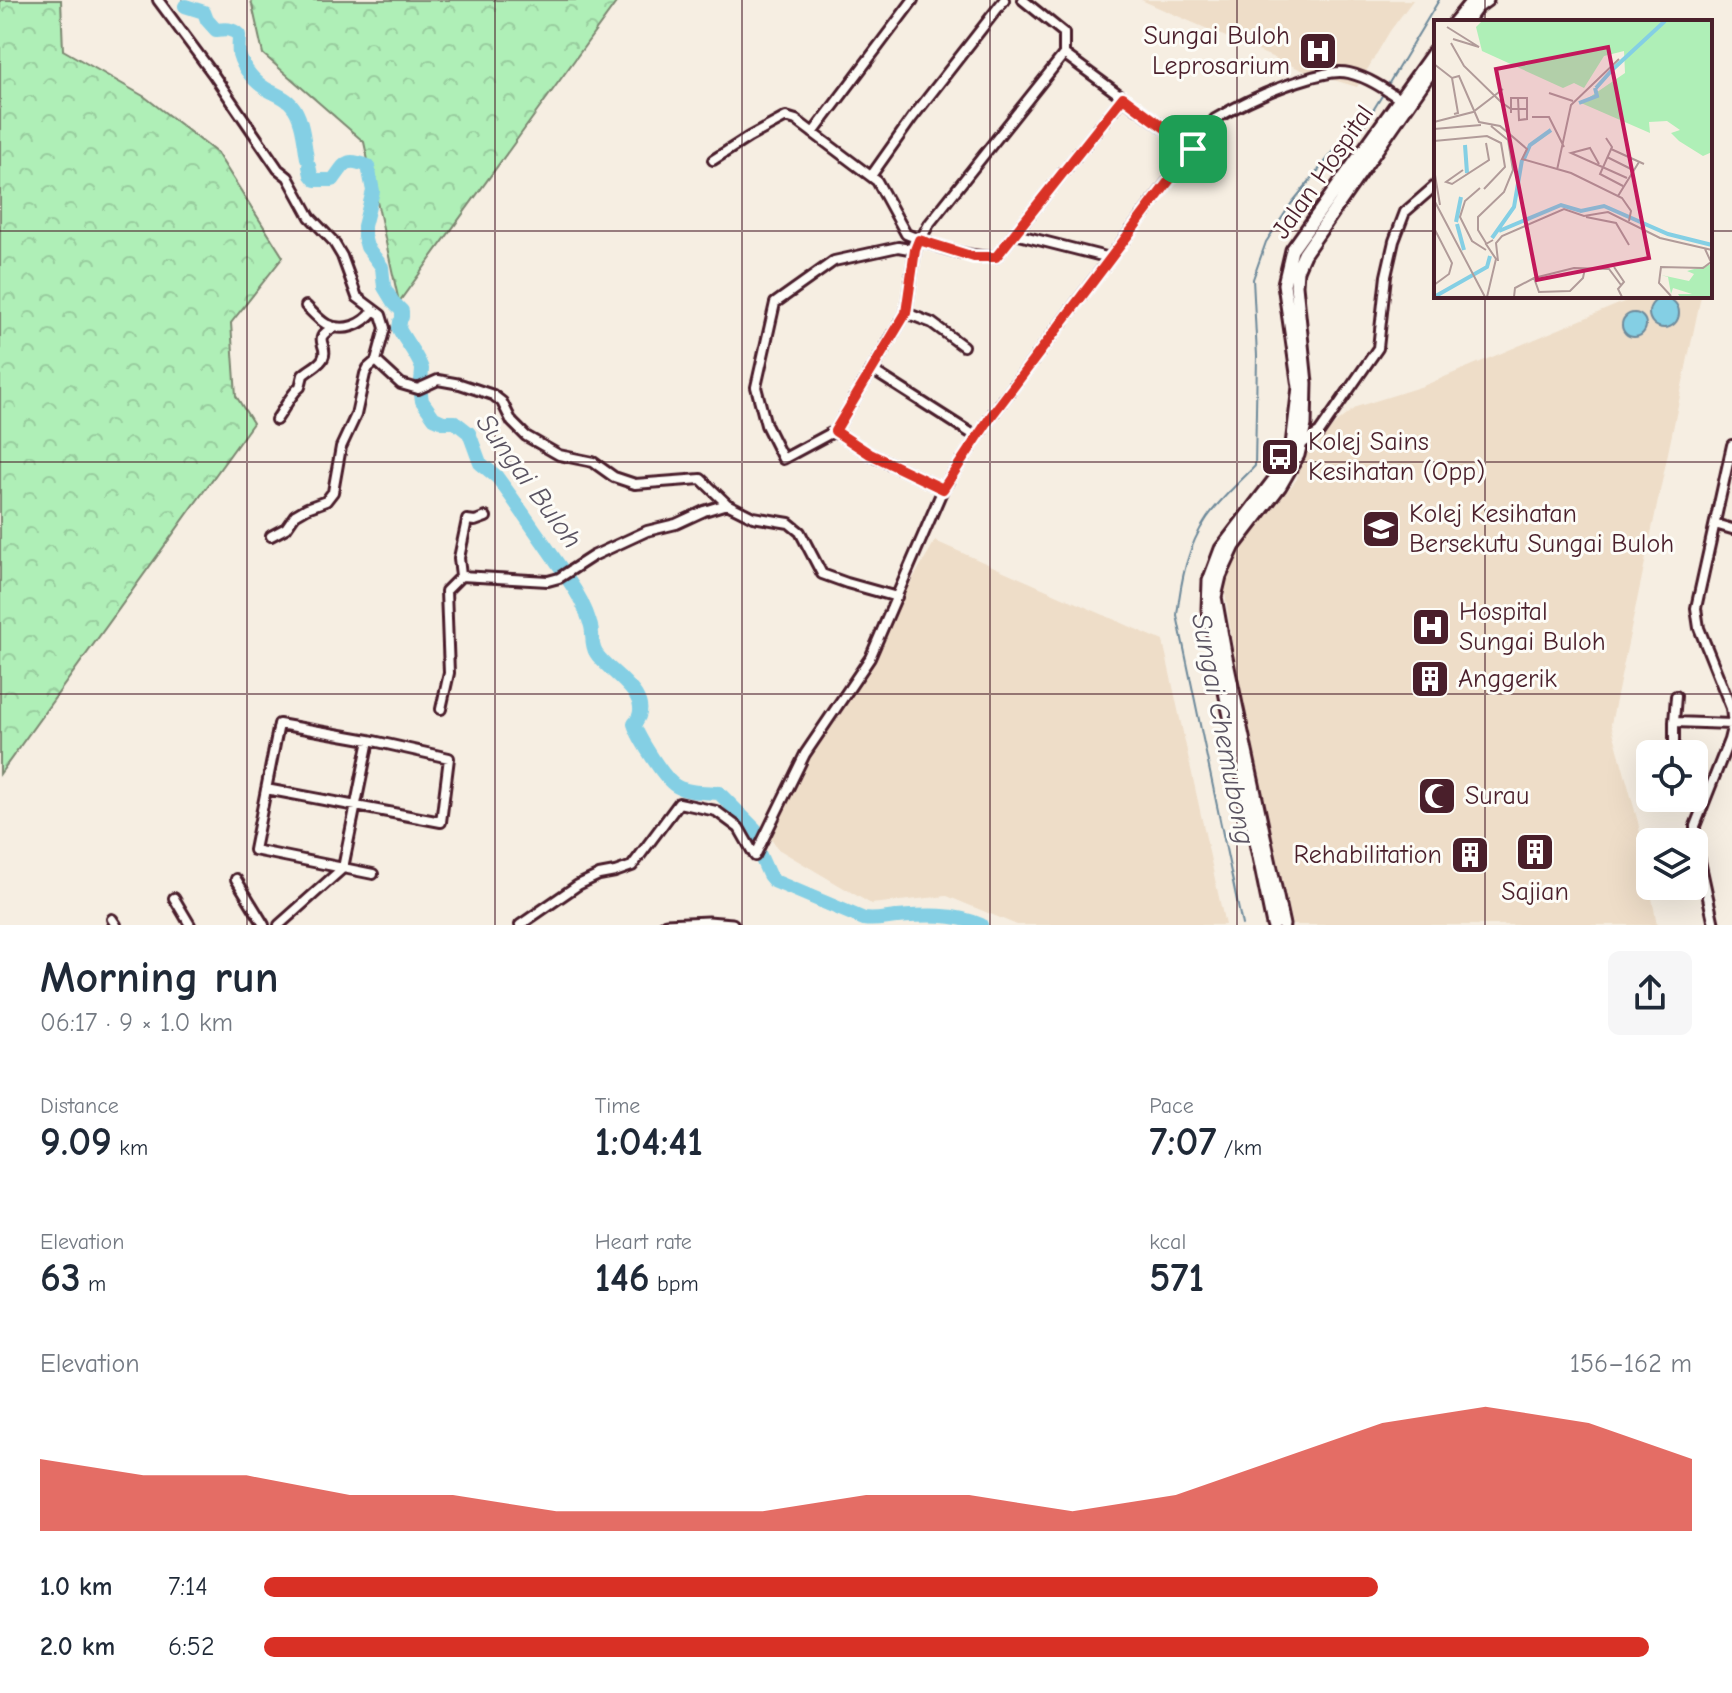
<!DOCTYPE html>
<html lang="en">
<head>
<meta charset="utf-8">
<style>
	body { margin:0; font-family:"Comic Neue",sans-serif; background:#f6f6f7; color:#1f2937; height:100vh; display:flex; flex-direction:column; font-size:30px; white-space:nowrap }
	* { box-sizing:border-box; margin:0 }
	p { font-size:26px; color:#747a83 }
	.icon { flex:none; width:44px; height:44px; fill:none; stroke:currentColor; stroke-width:2; stroke-linecap:round; stroke-linejoin:round }
	.map { position:relative; height:925px; overflow:hidden }
	.side { display:flex; flex-direction:column; background:#fff; flex:1 }
	.side>* { flex:none }
	.tools { position:absolute; left:1636px; top:740px; display:grid; gap:16px }
	.tools a { display:grid; place-items:center; width:72px; height:72px; border-radius:12px; background:#fff; box-shadow:0 8px 32px #0002; font-size:40px }
	.pin { position:absolute; display:grid; place-items:center; width:68px; height:68px; color:#fff; margin:-34px; border-radius:16px; box-shadow:0 4px 12px #0006 }
	.round { display:grid; place-items:center; flex:none; width:84px; height:84px; border-radius:12px; background:#f6f6f7 }
	.headline { display:flex; align-items:center; justify-content:space-between; height:136px; padding:0 40px }
	h1 { font-size:44px; font-weight:700; line-height:60px }
	.metrics { display:grid; grid-template-columns:repeat(3,1fr); gap:12px; height:136px; padding:8px 40px }
	.metrics div { display:grid; align-content:center }
	.metrics b { font-size:40px; font-weight:700 }
	.metrics small { font-size:22px; font-weight:400 }
	.metrics p { font-size:22px }
	.chart { height:224px; padding:16px 40px }
	.chart p { display:flex; justify-content:space-between }
	.chart svg { width:100%; height:144px; margin-top:8px; fill:#d93025; opacity:.7 }
	ul { padding:0 40px; list-style:none; font-size:26px }
	li { display:grid; grid-template-columns:128px 96px 1fr; align-items:center; height:60px }
	li i { height:20px; border-radius:10px; background:#d93025 }
	.map>svg:first-child { display:block }
</style>
</head>
<body>
<div class="map">
<svg width="1732" height="925" viewBox="0 0 1732 925">
	<defs>
		<pattern id="forest-crowns" width="20" height="18" patternUnits="userSpaceOnUse" patternTransform="scale(2)"><rect width="20" height="18" fill="#afefb7"/><path d="M2 6a3 3 0 1 1 6 0M12 15a3 3 0 1 1 6 0" fill="none" stroke="#98cc9e"/></pattern>
	</defs>
	<rect width="100%" height="100%" fill="#f6eee2"/>
	<filter id="ink" filterUnits="userSpaceOnUse"><feTurbulence type="fractalNoise" baseFrequency=".0125" numOctaves="2"/><feDisplacementMap in="SourceGraphic" scale="16" xChannelSelector="R" yChannelSelector="G"/><feConvolveMatrix kernelMatrix="1 2 1 2 8 2 1 2 1" color-interpolation-filters="sRGB"/></filter>
	<g filter="url(#ink)">
		<path fill="#eeddc8" d="M1141,0H1413L1390,31L1357,87L1304,71Z
			M1638,296H1701L1611,724L1638,822L1657,925H1292L1236,666L1224,587L1233,558L1297,479L1300,461L1336,423L1356,407L1423,386Z
			M935,541L1163,641L1225,925H1017L947,896L871,904L778,849L768,835L786,796Z"/>
		<path fill="url(#forest-crowns)" stroke="#7c8771" stroke-width="2" d="M0,0H61L63,50L145,97L217,153L283,257L231,323L236,396L253,423L0,774Z
			M251,0H618L399,302L364,142L263,54Z"/>
		<path fill="#84cfe4" stroke="#6d899a" stroke-width="2" d="M1649 313a15 15 0 1 1 30 0a15 15 0 1 1-30 0Z
			M1622 325a12 12 0 1 1 24 0a12 12 0 1 1-24 0Z"/>
		<g fill="none" stroke-linecap="round" stroke-linejoin="round">
			<path stroke="#6d899a" stroke-width="2" d="M182,0L185,6
				M1386,88L1439,0
				M1242,925L1177,615C1181,581 1187,547 1207,518C1220,499 1239,483 1255,466L1257,356L1253,279L1266,242L1291,204L1347,135L1364,125L1383,94"/>
			<path stroke="#84cfe4" stroke-width="14" d="M185,6L204,12L207,20L216,30C225,29 232,28 239,35C239,41 238,48 239,54C243,69 256,84 270,91C278,95 286,98 291,104C303,117 304,142 307,158
				M309,166L311,175L315,180H333C346,163 345,157 368,166L373,191L364,226V236L367,247L382,267L384,287L393,302L402,311V317
				M400,322L399,329C404,339 419,358 422,369C422,371 421,381 421,382
				M421,394L422,401L434,418L443,422H455L469,433L480,463L497,477L513,499L563,571
				M567,578C577,592 585,606 590,623C594,633 590,643 596,653C607,672 658,697 634,724C638,737 664,779 676,786C688,793 705,792 719,793L755,829L759,835L758,842
				M760,855L769,875L774,881L864,919C875,921 885,918 896,917C926,915 953,913 981,925"/>
			<g stroke="#4a1f2b" stroke-width="14">
				<path id="street" d="M158,0L213,74L278,169L288,177L310,217L333,241L342,256L357,297L381,315L385,328L376,361L401,384L418,389L438,380L460,384L493,395L502,402L512,422L526,436L559,455L593,462L614,477L635,484L701,479L727,504L753,517L789,523L800,532L822,574L847,583L897,597
					M1023,0L1064,33V54L1193,149
					M813,133L913,0
					M713,160L749,137L786,117L796,120L877,181L906,234C935,246 964,257 996,257L1123,97
					M871,176L912,118L1004,0
					M1015,234L1110,258
					M915,250L898,247L834,261L775,303L756,387L766,425L783,459L835,431L906,313L915,250L929,224L1064,54
					M306,306C312,312 319,320 326,324C344,333 363,325 374,310
					M906,313L932,323L963,346
					M872,370L977,437
					M276,420C283,411 292,392 300,387L303,375C309,369 320,365 323,358C330,345 309,339 335,327
					M835,431L870,454L943,489
					M1300,445L1319,433L1378,348L1386,276L1394,241L1405,212L1436,185
					M1732,445L1696,608L1699,628L1731,708L1732,717
					M1715,524L1732,529
					M271,536L286,528L295,515L307,508L326,501L333,492L341,447L356,415L365,374L368,368L376,361
					M461,576L459,558L467,520L475,521L486,517
					M441,709L449,673L446,591L461,576L548,581L559,578L593,556L647,531L676,524L704,511L727,504
					M1674,722L1732,724
					M1674,752V722L1676,696
					M266,789L441,822L449,758L369,740L279,724L254,850L373,874
					M755,856L805,754L870,658L943,489L992,415L1215,119C1247,100 1277,87 1312,77C1324,74 1337,70 1349,73C1370,78 1386,90 1404,102
					M236,879L264,925
					M174,898L190,925
					M112,919L116,925
					M279,925L343,868L369,740
					M520,925L578,885L599,875L615,872L632,866L679,803L716,811L739,828L755,856
					M1714,925L1695,838V826L1729,740L1732,728"/>
			</g>
			<g stroke="#4a1f2b" stroke-width="17">
				<path id="secondary" d="M1455,22L1473,0
					M1466,22L1476,8L1487,0
					M666,925L708,923L732,925
					M1273,925L1208,609L1209,581L1221,549L1281,471L1292,445L1299,387L1284,284L1292,250L1436,49
					M1283,925L1225,653L1215,597L1220,576L1234,546L1280,486L1298,455L1305,425L1306,383L1296,285L1297,270L1304,254L1436,64"/>
			</g>
			<use href="#street" stroke="#fdfcf7" stroke-width="8"/>
			<use href="#secondary" stroke="#fdfcf7" stroke-width="11"/>
		</g>
	</g>
	<g fill="none" stroke-linecap="round" stroke-linejoin="round" filter="url(#ink)">
		<g stroke="#fff" stroke-width="16">
			<path id="route" d="M1123,97L1193,149L992,415L943,489L870,454L835,431L906,313L915,250L919,240L974,257H996Z"/>
		</g>
		<use href="#route" stroke="#d93025" stroke-width="10"/>
	</g>
	<path fill="none" stroke="#4a1f2b" stroke-width="2" stroke-opacity="0.55" d="M247,0V925M495,0V925M742,0V925M990,0V925M1237,0V925M1485,0V22M0,231H1436M1710,231H1732M1485,296V925M0,462H1732M0,694H1732"/>
	<defs>
		<g id="hospital-square" transform="scale(2)"><rect x="-9" y="-9" width="18" height="18" rx="4" fill="#4a1f2b" stroke="#fdfcf7"/><path d="M-5-5h3v3.5h4V-5h3V5h-3V1.5h-4V5h-3Z" fill="#fff"/></g>
		<g id="bus-square" transform="scale(2)"><rect x="-9" y="-9" width="18" height="18" rx="4" fill="#4a1f2b" stroke="#fdfcf7"/><path d="M-5-6H5V4H4V6H2V4H-2V6H-4V4H-5ZM-3.5-4V0h7V-4ZM-3.5 1.2v1.5H-2V1.2ZM2 1.2v1.5H3.5V1.2Z" fill="#fff"/></g>
		<g id="university-square" transform="scale(2)"><rect x="-9" y="-9" width="18" height="18" rx="4" fill="#4a1f2b" stroke="#fdfcf7"/><path d="M0-5L7-2L0 1L-7-2ZM-4 1L0 2.5L4 1V4Q0 6-4 4Z" fill="#fff"/></g>
		<g id="building-square" transform="scale(2)"><rect x="-9" y="-9" width="18" height="18" rx="4" fill="#4a1f2b" stroke="#fdfcf7"/><path d="M-4-6H4V6H1V3H-1V6H-4ZM-2.5-4.3h1.7v1.8h-1.7ZM.8-4.3h1.7v1.8H.8ZM-2.5-1h1.7V.8h-1.7ZM.8-1h1.7V.8H.8Z" fill="#fff"/></g>
		<g id="mosque-square" transform="scale(2)"><rect x="-9" y="-9" width="18" height="18" rx="4" fill="#4a1f2b" stroke="#fdfcf7"/><path d="M3.5-4.9A6 6 0 1 0 3.5 4.9A5 5 0 1 1 3.5-4.9Z" fill="#fff"/></g>
	</defs>
	<g fill-rule="evenodd">
		<use href="#hospital-square" x="1318" y="51"/>
		<use href="#bus-square" x="1280" y="457"/>
		<use href="#university-square" x="1381" y="529"/>
		<use href="#hospital-square" x="1431" y="627"/>
		<use href="#building-square" x="1430" y="679"/>
		<use href="#mosque-square" x="1437" y="796"/>
		<use href="#building-square" x="1535" y="852"/>
		<use href="#building-square" x="1470" y="855"/>
	</g>
	<g text-anchor="middle" dominant-baseline="central" stroke-width="6" stroke-linejoin="round" paint-order="stroke">
		<g font-size="26" fill="#4a1f2b" stroke="#fdfcf7" text-anchor="start">
			<text x="1290" y="36" text-anchor="end">Sungai Buloh<tspan x="1290" dy="30">Leprosarium</tspan></text>
			<text x="1308" y="442">Kolej Sains<tspan x="1308" dy="30">Kesihatan (Opp)</tspan></text>
			<text x="1409" y="514">Kolej Kesihatan<tspan x="1409" dy="30">Bersekutu Sungai Buloh</tspan></text>
			<text x="1459" y="612">Hospital<tspan x="1459" dy="30">Sungai Buloh</tspan></text>
			<text x="1458" y="679">Anggerik</text>
			<text x="1465" y="796">Surau</text>
			<text x="1442" y="855" text-anchor="end">Rehabilitation</text>
			<text x="1535" y="892" text-anchor="middle">Sajian</text>
		</g>
		<g font-size="26" fill="#4a1f2b" stroke="#fdfcf7">
			<text transform="translate(1323 172) rotate(-55)">Jalan Hospital</text>
		</g>
		<g font-size="28" font-style="italic" fill="#5b5462" stroke="#fdfcf7">
			<text transform="translate(529 481) rotate(54)">Sungai Buloh</text>
			<text transform="translate(1223 729) rotate(79)">Sungai Chemubong</text>
		</g>
	</g>
	<g transform="translate(1434 20)">
		<rect width="278" height="278" fill="#f6eee2"/>
		<path d="M48,1H278V132L269,136L245,121L237,113L246,110L233,101L215,102L216,113L147,83L191,53L190,31L170,36L150,68L140,63L129,68L48,31L42,7ZM278,244V277H246L244,274H258L239,268L237,274L234,257L227,255L255,261L260,254L253,251Z" fill="#afefb7"/>
		<path fill="none" stroke="#84cfe4" stroke-width="4" d="M178,50L231,1M162,68L178,50M145,83L163,76L161,68M31,125L33,153M90,139L96,125L117,110M22,202L27,177M23,204L30,230M65,211L127,185L147,191L170,186L234,214L278,225M58,218L80,187L88,140M0,277L53,247L56,236"/>
		<path fill="none" stroke="#b19b99" stroke-width="2" d="M13,7L45,27L19,19M17,23L30,46L67,82L77,89H93M0,44L18,58L25,56L45,102L66,106L93,129L88,139L137,153L188,178L197,191L195,201M18,58L24,93L20,94M115,73L139,81M77,93V78H93V99L85,100L84,78M98,97H115L130,127M0,102L39,92L69,69M0,109L47,105M172,118L178,127L166,154L189,166M0,121L53,116L67,123L71,147L50,169M177,129L210,144M173,137L199,150M165,144L156,128L137,133L193,158M0,149L6,185M29,150L12,162L18,164L55,140L52,123M123,150L137,85L185,39M46,168L31,181L26,197L38,221L52,230M184,176L205,142M0,180L51,277M152,197L182,203L195,225M0,208L18,243L15,254L0,265M52,223L44,210V197L70,172L79,150L74,120L57,106M64,241L62,223L68,216L130,189L150,196L174,192L226,218L278,230M180,247L190,262L184,269L188,277M100,258L105,272L136,271L149,258L151,248M237,276L225,263L227,247L269,248L277,242L271,229M53,277L62,239L52,224L59,220M80,277L81,268L100,258L140,248L175,249L187,265"/>
		<path fill="#c2185b" fill-opacity="0.15" stroke="#c2185b" stroke-width="4" d="M174,27L215,238L103,260L62,49Z"/>
		<rect width="278" height="278" fill="none" stroke="#4a1f2b" stroke-width="4"/>
	</g>
</svg>
<div class="tools">
<a><svg class="icon" aria-label="locate" viewBox="0 0 24 24"><circle cx="12" cy="12" r="6"/><path d="M12 2v4M12 18v4M2 12h4M18 12h4"/></svg></a>
<a><svg class="icon" aria-label="layers" viewBox="0 0 24 24"><path d="M12 4l9 5-9 5-9-5zM3 14l9 5 9-5"/></svg></a>
</div>
<div class="pin" style="left:1193px;top:149px;background:#1e9e55"><svg class="icon" aria-label="arrive" viewBox="0 0 24 24"><path d="M6 21V4h12l-3 4 3 4H6"/></svg></div>
</div>
<section class="side">
<div class="headline"><div><h1>Morning run</h1><p>06:17 · 9 × 1.0 km</p></div><a class="round"><svg class="icon" aria-label="share" viewBox="0 0 24 24"><path d="M12 15V3M7 8l5-5 5 5M5 13v7h14v-7"/></svg></a></div>
<div class="metrics">
<div><p>Distance</p><b>9.09<small> km</small></b></div>
<div><p>Time</p><b>1:04:41</b></div>
<div><p>Pace</p><b>7:07<small> /km</small></b></div>
</div>
<div class="metrics">
<div><p>Elevation</p><b>63<small> m</small></b></div>
<div><p>Heart rate</p><b>146<small> bpm</small></b></div>
<div><p>kcal</p><b>571</b></div>
</div>
<div class="chart"><p><span>Elevation</span>156–162 m</p>
<svg viewBox="0 0 160 44" preserveAspectRatio="none"><path d="M0 44V22L10 27L20 27L30 33L40 33L50 38L60 38L70 38L80 33L90 33L100 38L110 33L120 22L130 11L140 6L150 11L160 22V44z"/></svg>
</div>
<ul>
<li><b>1.0 km</b>7:14<i style="width:78%"></i></li>
<li><b>2.0 km</b>6:52<i style="width:97%"></i></li>
</ul>
</section>
</body>
</html>
